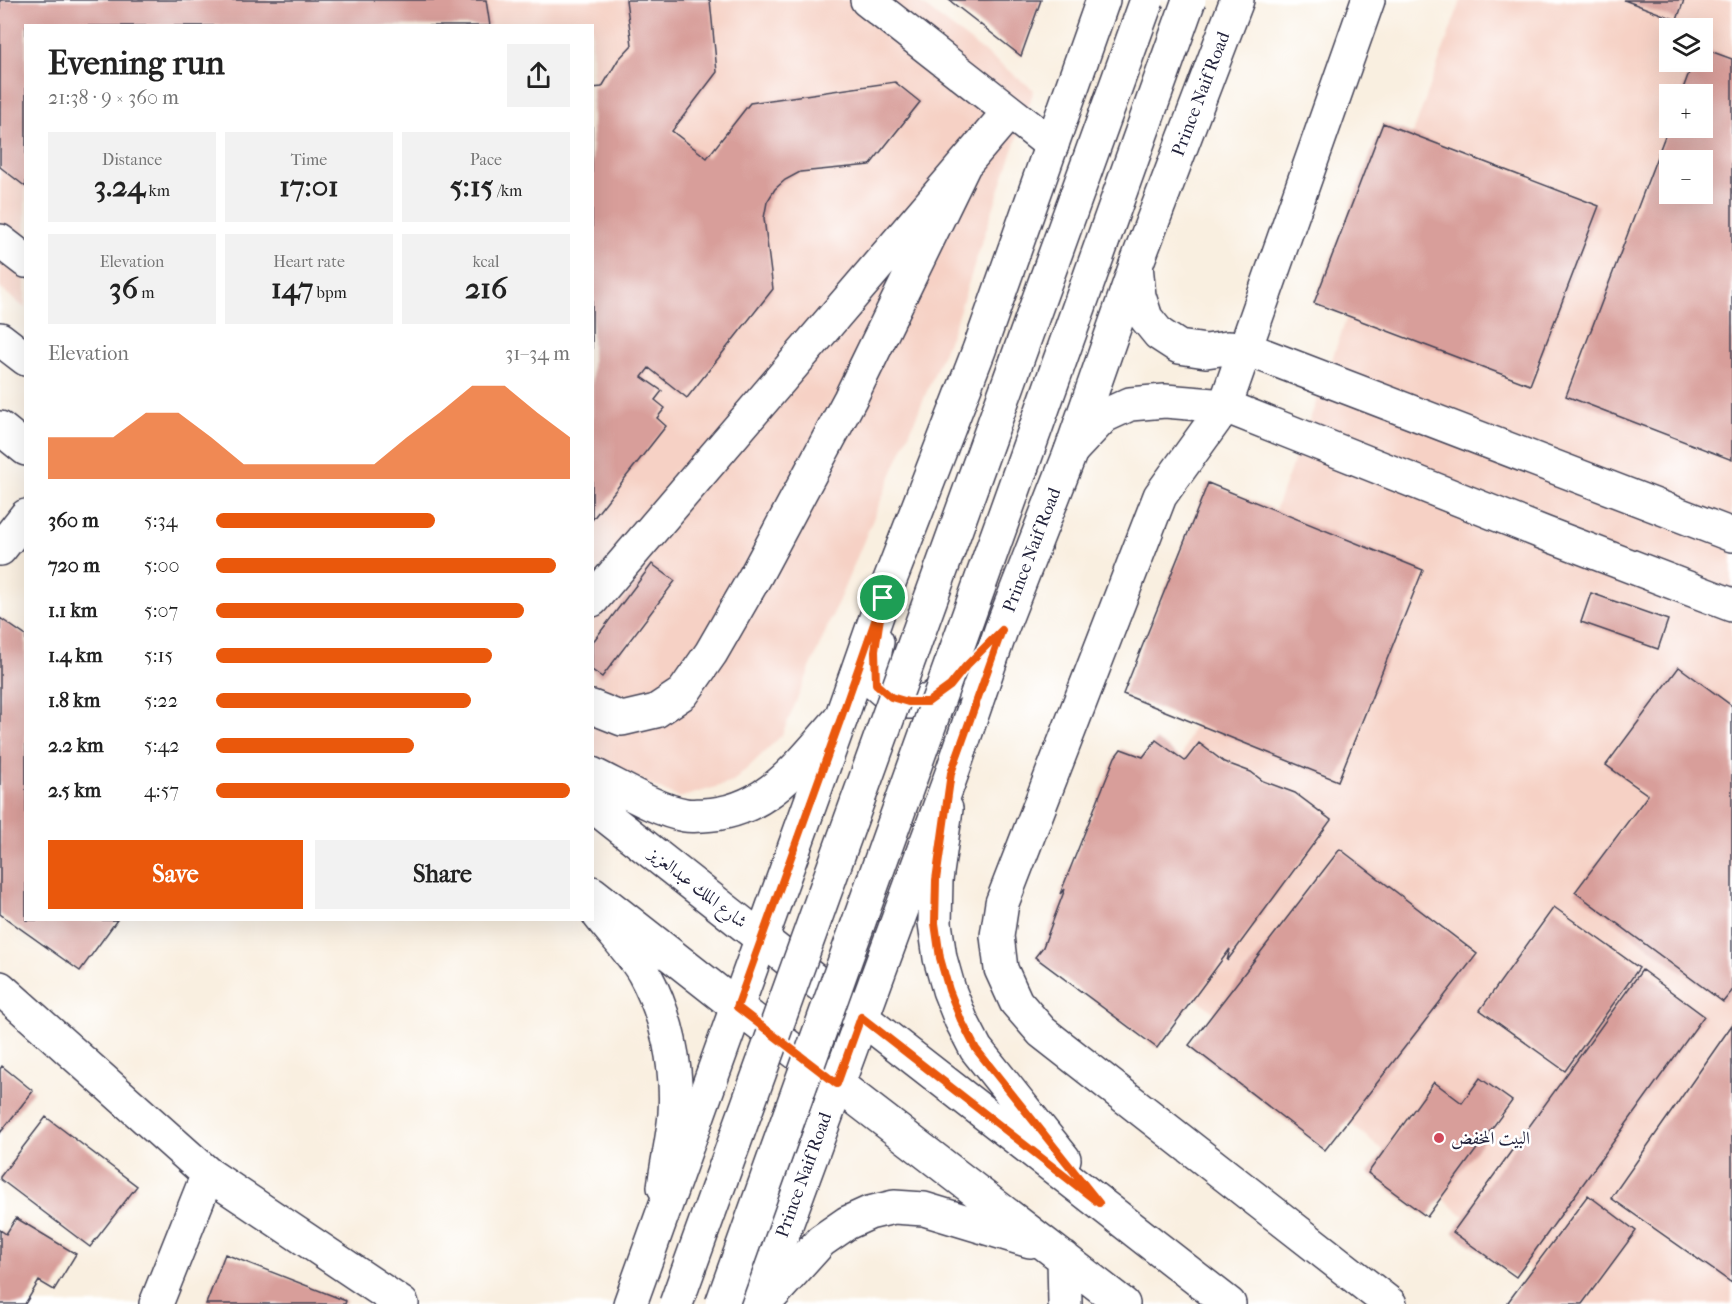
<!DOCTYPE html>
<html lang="en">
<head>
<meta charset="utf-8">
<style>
	body { margin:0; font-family:"IM FELL French Canon",Amiri,serif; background:#f2f2f2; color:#222; height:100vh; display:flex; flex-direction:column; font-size:22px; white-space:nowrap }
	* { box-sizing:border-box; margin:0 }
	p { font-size:20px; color:#767676 }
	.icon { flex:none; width:33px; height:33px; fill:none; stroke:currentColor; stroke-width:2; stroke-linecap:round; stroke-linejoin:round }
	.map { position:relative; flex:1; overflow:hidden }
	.panel { position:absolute; left:24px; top:24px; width:570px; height:897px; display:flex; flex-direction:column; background:#fff; border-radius:0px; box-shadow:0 6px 24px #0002 }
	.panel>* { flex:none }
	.tools { position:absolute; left:1659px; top:18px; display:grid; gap:12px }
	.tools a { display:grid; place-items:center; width:54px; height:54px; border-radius:0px; background:#fff; box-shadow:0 6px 24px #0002; font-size:30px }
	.pin { position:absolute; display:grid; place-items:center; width:51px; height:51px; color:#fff; margin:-26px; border:3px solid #fff; border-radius:50%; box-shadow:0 2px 6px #0007 }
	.round { display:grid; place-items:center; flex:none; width:63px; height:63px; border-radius:0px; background:#f2f2f2 }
	.summary { display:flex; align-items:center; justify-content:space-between; height:102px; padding:0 24px }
	h1 { font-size:33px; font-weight:700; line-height:45px }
	.stats { display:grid; grid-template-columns:repeat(3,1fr); gap:9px; height:102px; padding:6px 24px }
	.stats div { display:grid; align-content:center; border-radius:0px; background:#f2f2f2; text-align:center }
	.stats b { font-size:30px; font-weight:700 }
	.stats small { font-size:16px; font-weight:400 }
	.stats p { font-size:16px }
	.chart { height:168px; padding:12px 24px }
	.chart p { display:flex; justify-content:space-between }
	.chart svg { width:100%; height:108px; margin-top:6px; fill:#ea580c; opacity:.7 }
	.cta { display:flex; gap:12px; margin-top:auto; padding:12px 24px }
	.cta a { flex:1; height:69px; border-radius:0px; background:#ea580c; color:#fff; font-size:24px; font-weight:700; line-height:69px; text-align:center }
	.cta a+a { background:#f2f2f2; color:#222 }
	ul { padding:0 24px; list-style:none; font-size:20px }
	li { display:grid; grid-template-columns:96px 72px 1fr; align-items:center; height:45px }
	li i { height:15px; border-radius:8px; background:#ea580c }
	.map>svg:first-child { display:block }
</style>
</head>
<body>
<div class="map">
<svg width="1732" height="1304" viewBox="0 0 1732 1304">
	<rect width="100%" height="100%" fill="#fff"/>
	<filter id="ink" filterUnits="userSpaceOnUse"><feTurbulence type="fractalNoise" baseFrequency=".0167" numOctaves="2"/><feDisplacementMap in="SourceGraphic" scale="12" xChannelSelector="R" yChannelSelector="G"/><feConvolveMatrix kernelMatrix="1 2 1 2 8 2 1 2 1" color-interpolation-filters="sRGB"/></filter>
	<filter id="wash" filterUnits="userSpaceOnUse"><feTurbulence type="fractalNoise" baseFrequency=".008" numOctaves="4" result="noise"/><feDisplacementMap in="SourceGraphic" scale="24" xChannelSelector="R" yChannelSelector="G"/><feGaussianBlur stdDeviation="1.35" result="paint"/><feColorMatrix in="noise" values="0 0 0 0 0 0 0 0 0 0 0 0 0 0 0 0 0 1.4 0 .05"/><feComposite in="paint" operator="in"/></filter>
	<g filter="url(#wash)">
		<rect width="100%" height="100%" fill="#f9efe0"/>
		<path fill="#f6d1c5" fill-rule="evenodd" d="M0,0H916L1034,90L1002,182L954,327L782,735L733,782L679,798L611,767L593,753L592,26H26L25,308L0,288Z
			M1461,0H1732V1304H1572L1115,932L1323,384ZM1670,28H1702V62H1670ZM1670,94H1702V128H1670ZM1670,160H1702V194H1670Z"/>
		<g id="blocks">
			<path fill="#d89e9a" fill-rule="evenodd" d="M0,0H486L490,26H26V187L0,167Z
				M626,0H710L717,72L672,131L707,158L750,103L895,82L920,102L870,165L800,172L785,180L775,189L767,202L764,218L773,289L687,398L649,368L642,377L662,391L655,400L665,408L657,418L666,426L592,520V88L602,87L618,60L632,45Z
				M949,0H1041L1021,56Z
				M1624,0H1684L1677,20Z
				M1702,48L1732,59V460L1566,396L1668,128H1702V94H1681L1693,62H1702ZM1670,160H1702V194H1670Z
				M1383,123L1599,206L1530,385L1314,303Z
				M1208,483L1423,570L1338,781L1123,694Z
				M652,564L675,581L602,677L592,670V643Z
				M1591,593L1668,620L1658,649L1581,622Z
				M0,618L26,636V920H117L80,971L0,914Z
				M1679,667L1732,706V991L1723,1002L1575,892L1648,795L1606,765Z
				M1156,740L1185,761L1199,743L1224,762L1251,772L1263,781L1295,793L1331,820L1227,961L1230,949L1157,1048L1035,957L1043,947L1065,889L1060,894L1115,757L1121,749L1143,757Z
				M1340,849L1477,954L1325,1150L1189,1045Z
				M1554,907L1639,968L1565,1071L1480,1010Z
				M1642,970L1704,1016L1516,1277L1453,1232Z
				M1732,1025V1283L1611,1198Z
				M2,1066L33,1091L0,1133V1069Z
				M1480,1078L1512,1101L1427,1217L1368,1173L1434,1082L1462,1103Z
				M46,1117L137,1186L90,1247L0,1179V1177Z
				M1588,1195L1636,1231L1582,1304H1510L1508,1302Z
				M16,1218L76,1254L54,1290L39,1281L25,1304H0V1230L6,1234Z
				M225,1254L346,1301L345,1304H206Z"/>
		</g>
	</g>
	<g filter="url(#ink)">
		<use href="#blocks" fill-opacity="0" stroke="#424154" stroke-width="1.5"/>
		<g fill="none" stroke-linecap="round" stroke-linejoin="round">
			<g stroke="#424154" stroke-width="36">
				<path id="minor" d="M867,0L1052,145
					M1368,0L1225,406L1160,496L1002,903L997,936L1001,969L1016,1002L1042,1032L1390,1304
					M0,241L26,261
					M1136,265L1139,296L1146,318L1159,334L1179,347L1206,351L1227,348L1247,349L1732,535
					M0,339L26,359
					M0,428L26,449
					M1071,451L1104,416L1130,404L1165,401L1225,406L1544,533L1732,605
					M0,549L26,516
					M592,600L1009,112
					M592,707L622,719L656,711L683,693L711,653L756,575L850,399L964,165
					M592,774C619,787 656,810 685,815C691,816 697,815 703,815C768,813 801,762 841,718
					M592,805L861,1017L1229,1304
					M946,809L936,880L935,923L940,958L949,990L961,1020L976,1049L1064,1159
					M592,893L737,1007L1123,1304
					M599,915C612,932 634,955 644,973C667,1015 678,1066 675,1114C673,1138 667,1163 664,1187
					M0,988L208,1174L402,1304
					M1064,1258L1065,1304
					M156,1304L208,1174
					M764,1304L821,1241L847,1223L869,1213L894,1207L924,1209L1030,1241"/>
			</g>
			<g stroke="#424154" stroke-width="36">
				<path id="major" d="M877,642L875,651L876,684L891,697L908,702H928L950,685L957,677
					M630,1304L841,718L883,598L979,350L1103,0
					M757,1304L952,773L1001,630L1071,451L1136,265L1237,0"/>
			</g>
			<use href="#minor" stroke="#fff" stroke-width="33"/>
			<use href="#major" stroke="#fff" stroke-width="33"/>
			<g stroke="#424154" stroke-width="36" stroke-linecap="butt">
				<path id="major-bridge" d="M676,1304L1147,0
					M722,1304L1189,0"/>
			</g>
			<use href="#major-bridge" stroke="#fff" stroke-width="33"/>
		</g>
	</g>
	<g fill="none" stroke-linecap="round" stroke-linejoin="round" filter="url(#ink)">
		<g stroke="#fff" stroke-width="12">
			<path id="route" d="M883,598L875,651L876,684L891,697L908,702H928L950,686L966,666L1002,630L951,773L936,880L935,923L940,958L949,990L961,1020L976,1049L1099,1203L861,1017L837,1084L737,1007L841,718Z"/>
		</g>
		<use href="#route" stroke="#ea580c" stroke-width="8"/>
	</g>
	<circle fill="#d1495b" stroke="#fff" stroke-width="2" cx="1439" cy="1138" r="6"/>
	<g text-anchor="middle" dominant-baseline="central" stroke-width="5" stroke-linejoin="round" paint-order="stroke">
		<g font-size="18" fill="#22223b" stroke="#fff">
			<text transform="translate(1201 94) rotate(-69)">Prince Naif Road</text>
			<text transform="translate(1032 550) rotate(-69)">Prince Naif Road</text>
			<text transform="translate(698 888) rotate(38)">شارع الملك عبدالعزيز</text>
			<text transform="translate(804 1175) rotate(-70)">Prince Naif Road</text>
		</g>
		<g font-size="18" fill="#22223b" stroke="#fff" text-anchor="start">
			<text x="1451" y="1138">البيت المخفض</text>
		</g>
	</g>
</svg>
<div class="tools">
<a><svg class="icon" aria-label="layers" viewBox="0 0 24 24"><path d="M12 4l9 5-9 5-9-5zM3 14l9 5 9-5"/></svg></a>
<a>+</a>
<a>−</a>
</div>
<div class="pin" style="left:883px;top:598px;background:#1e9e55"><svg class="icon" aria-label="arrive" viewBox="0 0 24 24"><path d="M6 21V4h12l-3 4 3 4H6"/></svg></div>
<section class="panel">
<div class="summary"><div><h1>Evening run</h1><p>21:38 · 9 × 360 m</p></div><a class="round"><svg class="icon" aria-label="share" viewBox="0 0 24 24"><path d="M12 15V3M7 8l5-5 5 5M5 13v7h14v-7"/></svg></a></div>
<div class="stats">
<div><p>Distance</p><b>3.24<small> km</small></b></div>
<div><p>Time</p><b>17:01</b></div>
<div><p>Pace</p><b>5:15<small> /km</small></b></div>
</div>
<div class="stats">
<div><p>Elevation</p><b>36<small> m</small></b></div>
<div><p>Heart rate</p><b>147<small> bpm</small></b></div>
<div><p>kcal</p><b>216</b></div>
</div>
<div class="chart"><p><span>Elevation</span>31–34 m</p>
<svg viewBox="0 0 160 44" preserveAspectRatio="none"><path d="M0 44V27L10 27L20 27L30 17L40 17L50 27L60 38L70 38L80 38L90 38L100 38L110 27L120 17L130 6L140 6L150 17L160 27V44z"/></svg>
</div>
<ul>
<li><b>360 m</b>5:34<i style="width:62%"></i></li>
<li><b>720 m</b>5:00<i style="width:96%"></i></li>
<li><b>1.1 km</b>5:07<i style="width:87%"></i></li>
<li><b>1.4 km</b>5:15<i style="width:78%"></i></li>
<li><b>1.8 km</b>5:22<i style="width:72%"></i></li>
<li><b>2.2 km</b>5:42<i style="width:56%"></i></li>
<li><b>2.5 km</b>4:57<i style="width:100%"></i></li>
</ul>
<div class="cta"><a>Save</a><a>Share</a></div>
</section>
</div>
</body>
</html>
